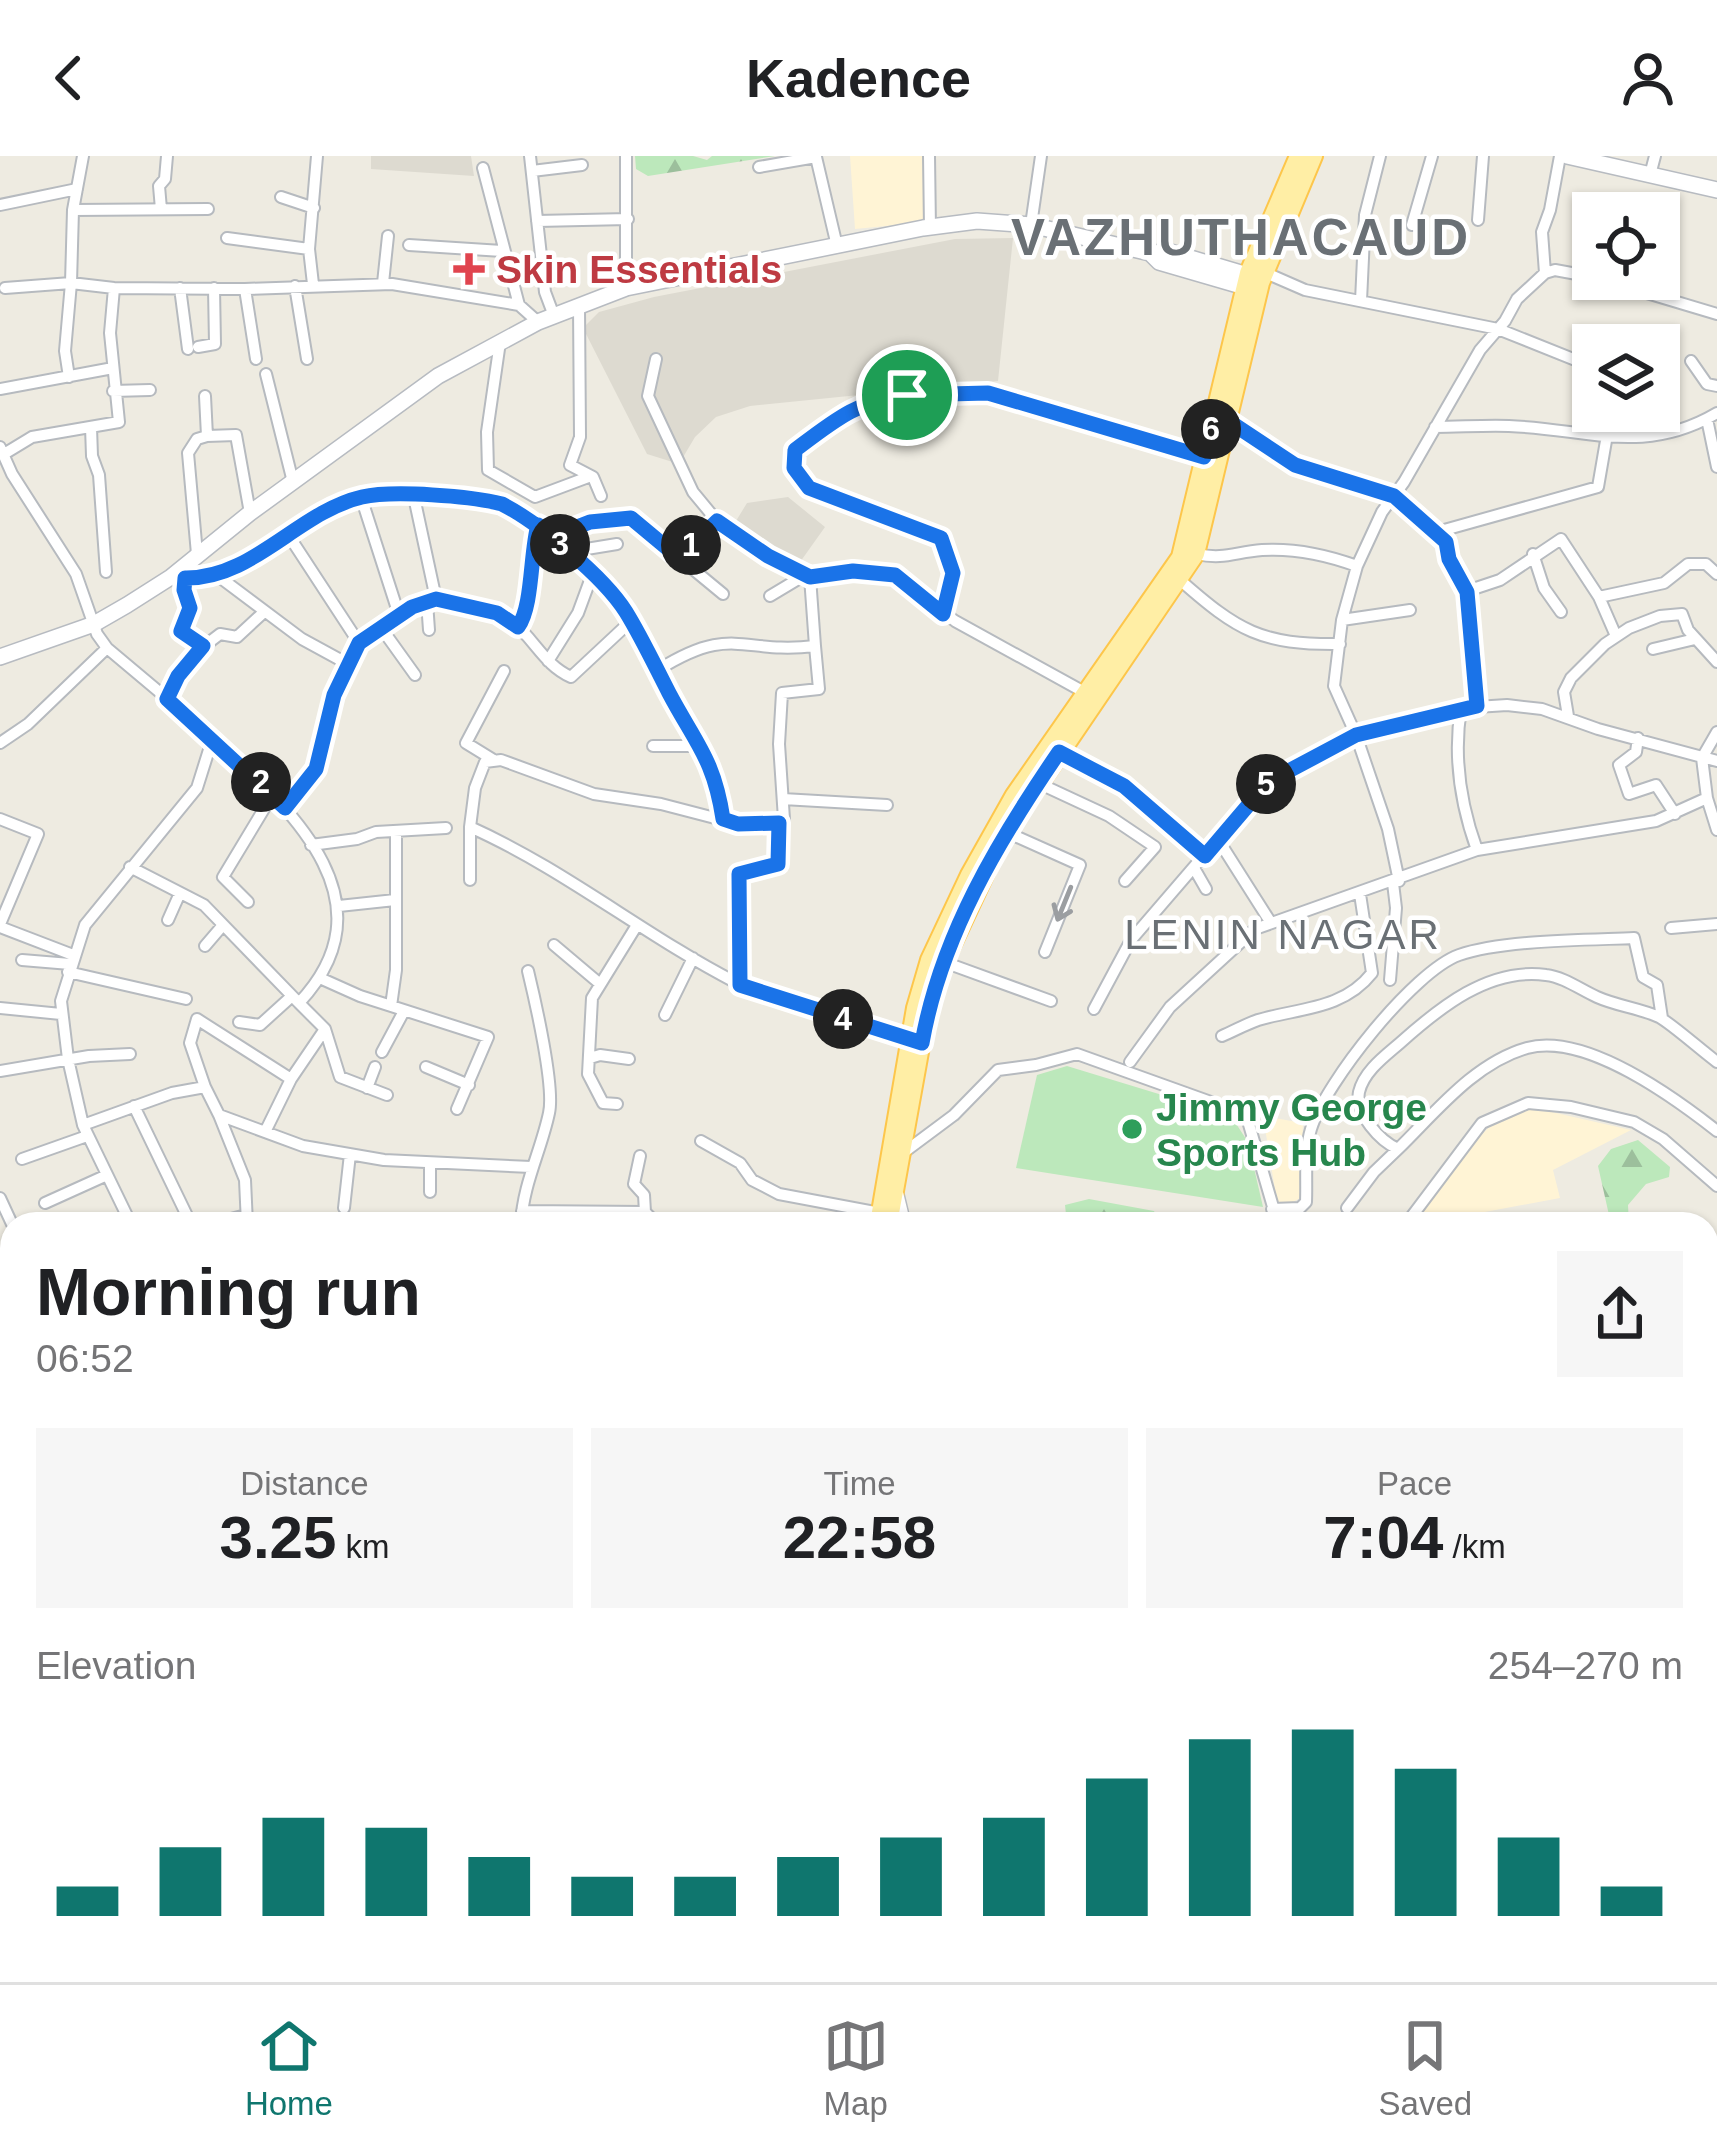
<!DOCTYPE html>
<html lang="en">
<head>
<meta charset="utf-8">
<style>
	body { margin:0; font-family:Helvetica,sans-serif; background:#f6f6f6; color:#202124; height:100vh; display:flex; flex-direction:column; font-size:45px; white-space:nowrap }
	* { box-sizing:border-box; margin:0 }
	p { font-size:39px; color:#757577 }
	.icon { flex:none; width:66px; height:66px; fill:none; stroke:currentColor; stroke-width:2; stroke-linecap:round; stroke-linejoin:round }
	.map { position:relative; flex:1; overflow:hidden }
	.side { position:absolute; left:0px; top:1056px; width:1719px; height:771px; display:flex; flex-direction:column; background:#fff; border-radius:36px 36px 0 0; box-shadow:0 3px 9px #0004 }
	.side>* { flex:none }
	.buttons { position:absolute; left:1572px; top:36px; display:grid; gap:24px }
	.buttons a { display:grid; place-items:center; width:108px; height:108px; border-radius:0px; background:#fff; box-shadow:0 3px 9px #0004; font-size:60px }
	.pin { position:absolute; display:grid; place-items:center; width:102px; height:102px; color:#fff; margin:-51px; border:6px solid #fff; border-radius:50%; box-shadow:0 3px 12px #0007 }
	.km { position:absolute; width:60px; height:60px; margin:-30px; border-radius:50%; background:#222; color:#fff; font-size:33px; line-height:60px; text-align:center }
	.round { display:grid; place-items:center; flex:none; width:126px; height:126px; border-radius:0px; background:#f6f6f6 }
	.head { display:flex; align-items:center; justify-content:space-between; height:204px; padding:0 36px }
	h1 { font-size:66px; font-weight:700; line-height:90px }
	.metrics { display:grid; grid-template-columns:repeat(3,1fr); gap:18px; height:204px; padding:12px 36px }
	.metrics div { display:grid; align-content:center; border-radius:0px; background:#f6f6f6; text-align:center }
	.metrics b { font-size:60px; font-weight:700 }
	.metrics small { font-size:33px; font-weight:400 }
	.metrics p { font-size:33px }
	.chart { height:336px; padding:24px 36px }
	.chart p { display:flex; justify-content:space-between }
	.chart svg { width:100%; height:216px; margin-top:12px; stroke:#0f766e; stroke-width:6 }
	header { display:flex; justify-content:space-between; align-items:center; height:156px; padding:0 36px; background:#fff; font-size:54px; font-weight:700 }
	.menu { display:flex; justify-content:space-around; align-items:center; height:168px; border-top:3px solid #e0e0e0; background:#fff; font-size:33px; color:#757577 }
	.menu a { display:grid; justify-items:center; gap:6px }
	.menu .current { color:#0f766e }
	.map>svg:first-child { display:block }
</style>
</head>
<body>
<header><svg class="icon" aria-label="back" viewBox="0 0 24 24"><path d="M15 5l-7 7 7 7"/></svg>Kadence<svg class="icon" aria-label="person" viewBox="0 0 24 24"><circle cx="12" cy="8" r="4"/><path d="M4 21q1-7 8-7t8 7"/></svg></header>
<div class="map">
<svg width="1717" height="1826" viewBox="0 0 1717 1826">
	<defs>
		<pattern id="forest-firs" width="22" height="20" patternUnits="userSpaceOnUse" patternTransform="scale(3)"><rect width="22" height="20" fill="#bce8bb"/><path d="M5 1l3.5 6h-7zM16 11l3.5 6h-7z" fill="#9cbf9c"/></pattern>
		<pattern id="park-crowns" width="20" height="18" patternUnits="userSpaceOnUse" patternTransform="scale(3)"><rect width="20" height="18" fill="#bce8bb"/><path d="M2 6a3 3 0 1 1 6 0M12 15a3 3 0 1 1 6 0" fill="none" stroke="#9cbf9c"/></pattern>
	</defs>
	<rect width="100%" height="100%" fill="#eeebe1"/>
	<path fill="#fff4d5" d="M850,0H926L927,66L855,73Z
		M1534,952L1631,974L1553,1014L1560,1042L1469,1059L1470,1068H1412L1446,1016L1494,966Z
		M1263,960L1303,967L1300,1042L1291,1047L1277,1046Z"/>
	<path fill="#dddad0" d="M371,0H471L474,20L371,13Z
		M1013,82L998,225L750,250L716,261L695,281L679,308L647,298L583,172L599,156L654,141L955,83Z
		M788,341L825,371L798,409L770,394L736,365L747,347Z"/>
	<path fill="#bce8bb" d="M1067,910L1231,960L1248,986L1263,1051L1016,1012L1037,919Z"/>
	<path fill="url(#forest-firs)" d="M635,0H693L707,4L712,0H775L648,20L636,13Z
		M1638,984L1670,1011L1669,1021L1646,1028L1628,1049L1629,1068H1611L1598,1010L1611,993Z
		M1089,1043L1154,1055L1161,1068H1067L1065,1049Z"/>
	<path fill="url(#park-crowns)" d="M1717,1219V1543L1707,1489V1220Z"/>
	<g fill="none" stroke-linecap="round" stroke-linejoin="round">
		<g stroke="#b6babf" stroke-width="14">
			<path id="minor" d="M83,0L73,54L71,127L114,132L245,133L392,128L519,149L538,166
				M530,0L545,136L554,160
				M626,0V132
				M929,0L930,72
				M759,11L816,1L837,90
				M483,12L519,149
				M532,15L582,9
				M1650,19L1655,0
				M281,41L314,52
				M0,49L77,33
				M161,53L159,30L165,23L167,0
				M73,54L208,53
				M1478,64L1483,0
				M537,65L628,63
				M1031,69L1041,0
				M1412,69L1432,0
				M227,82L309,93
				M409,89L502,95
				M1266,117L1305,134L1498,173L1593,211
				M1545,117L1517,143L1505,165L1480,194L1404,326L1382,356L1357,410L1342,464L1334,530L1356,579L1461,552L1507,549L1542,553L1598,573L1717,605
				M1545,117L1542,76L1550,54L1560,0
				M1545,117L1555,114L1593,121
				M1600,123L1717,158
				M383,127L388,80
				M313,128L309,93L317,0
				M295,130L307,203
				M5,132L71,127L65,195L69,221
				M180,132L188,193
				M245,133L256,203
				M1361,145L1365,59L1380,0
				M579,151L580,281L570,309L593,321L601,340
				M500,186L487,276L488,314L535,341L591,320
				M198,191L215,188L214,132
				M656,203L648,240L693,336L717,365
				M1691,205L1707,228L1717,230
				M266,218L293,326
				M0,233L113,212
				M113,235L150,234
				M1223,261L1295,309L1394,340L1446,385L1449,403L1467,435L1477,550
				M1707,263L1717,311
				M91,271L92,300L99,319L106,416
				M1435,271C1460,271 1485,269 1509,270C1588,273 1644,300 1717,257
				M207,280L236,279L250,357
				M0,291L12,318L76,418L97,478L107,492L213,581L197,632L85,769L61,845L68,903L83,969L131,1068
				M4,298L32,281L119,266L110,177L114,132
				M361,341L399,459
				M1437,376L1598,331L1607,279
				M289,380L359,487
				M554,380L590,366L631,362L723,438
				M568,396L617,388
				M197,398L188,297L197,283L207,280L205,240
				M1196,398C1225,404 1235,396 1262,394C1294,392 1327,399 1357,410
				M1533,398L1544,432L1561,456
				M679,402L717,365L768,400L810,421L853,415L895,420L955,465L1084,536
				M218,420L302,483L346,507
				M171,421L218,420L333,353L361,341L389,339L502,348L554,380L624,453L711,607L723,663
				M185,421L183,434L190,452L181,475L203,490
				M1180,424C1238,475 1261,489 1340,488
				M1467,435L1500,424L1561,383L1599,441L1616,480
				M770,440L805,419
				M1599,441L1664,427L1688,408H1706L1717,418
				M436,443C468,444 507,456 527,480C541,496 551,512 571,521L631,465
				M427,446L429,474
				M943,457L953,417L941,382L809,332L793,312L795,294L874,242L988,237L1204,301
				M1342,464L1410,454
				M518,471C533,450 530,398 538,369
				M382,473L415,519
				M1653,493L1695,483
				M548,505L578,457L592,419
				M658,514C733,467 741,499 815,490L810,421
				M167,543C181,516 196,495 220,478L237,481L264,456
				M1461,552C1453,601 1460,647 1477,694
				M1568,560L1564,536L1571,522L1605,488L1629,472L1660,460L1682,458L1688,474L1717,506
				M1638,582L1636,596L1619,609L1629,638L1656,629L1675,658
				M0,587L28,568L107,492
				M653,590H701
				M1059,596L1124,630L1205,700
				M1702,602L1717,576
				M492,603L466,587L504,515
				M1038,627L1109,660L1155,691L1125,725
				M1707,642L1717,674
				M783,643L887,649
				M285,652L316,613L333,539L359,487L413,451L436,443L414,341
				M0,663L38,678L0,768
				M779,667L784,663L779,588L782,537L819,533L815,490
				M470,671V724
				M1004,675L1080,709L1045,796
				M1219,685L1271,767
				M311,689L357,683L376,676L446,672
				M130,711L204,749L299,847C395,745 290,653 213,581
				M1194,712L1206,733
				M248,746L223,721L273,638
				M339,750L395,744
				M168,764L180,737
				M0,771L73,799
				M1671,772L1717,768
				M554,789L599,827
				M205,790L223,769
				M22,804L70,808
				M941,805L1051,845
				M68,816L186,843
				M322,823L360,840L488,881L457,953
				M1390,824L1396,752L1393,727
				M740,829L739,719L778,708L779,667L738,668L661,648L594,638L501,604L485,606L475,632L470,671C564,713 644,779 735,826C785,852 859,868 913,885
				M299,847L325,873L340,921L387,939
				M391,850L396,814V675
				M0,852L61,858
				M1094,853L1131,784L1267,626L1356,579L1388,673L1399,725
				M665,859L693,802
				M239,866L260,869L292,840
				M1222,880C1234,875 1246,868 1258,864C1298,852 1343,854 1372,817L1360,738
				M382,896L404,855
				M590,902L600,899L629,903
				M1130,906L1170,851L1255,773L1477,694L1656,665L1707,642L1702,602
				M1717,906C1702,895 1673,869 1659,861C1639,852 1617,850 1597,841C1581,834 1564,821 1546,819C1489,811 1439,852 1400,887C1385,900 1364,915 1359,936C1355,958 1380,985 1398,993C1435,957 1474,907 1527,892C1585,876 1675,942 1717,975
				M426,911L469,929
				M0,915L89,900L130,898
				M205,931L190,887L197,863L291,923
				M367,932L375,911
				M617,948L603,947L588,918L592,842L637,769
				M134,950L191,1068
				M219,959L245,1024L247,1068
				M83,969L172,937L205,931L219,959L303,990L384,1004L531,1011
				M266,974L291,923L325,873
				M701,985L740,1007L752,1024L779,1038L880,1057
				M903,997L954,959L998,914L1036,909L1077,898L1236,955L1248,965L1278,1068
				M640,1000L634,1028L644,1039L645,1056
				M22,1003L87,980
				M430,1008V1036
				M0,1042L12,1068
				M45,1047L107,1019
				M344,1052L350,998
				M1347,1052L1374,1016L1398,993
				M1272,1053L1300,1052L1306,1046C1307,1023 1304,995 1311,973C1325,927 1414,815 1459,799C1503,784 1586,784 1634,782L1643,821L1657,829L1662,862
				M522,1055L645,1056L657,1068
				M744,1064L785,1068
				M212,1068L246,1059
				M521,1068C523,1028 541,995 549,957C555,931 535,844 528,815
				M1406,1068L1482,967L1528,947L1571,951L1634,966L1663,983L1717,1030
				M0,1132L12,1124
				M0,1197V1333
				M0,1369H12
				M0,1612V1614
				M1707,1629L1717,1632
				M0,1778L12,1776
				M1707,1784L1717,1750
				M0,1800L18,1826
				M167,1815L173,1826
				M211,1815L216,1826
				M463,1815L466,1826
				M523,1815L525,1826
				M1085,1815L1086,1826
				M1117,1815L1119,1826
				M1299,1815L1304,1826
				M1450,1815L1468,1826
				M1642,1815L1688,1826
				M361,1823L389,1819
				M268,1826L291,1815
				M617,1826L618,1815
				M713,1826L716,1815
				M1055,1826L1057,1815
				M1164,1826L1165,1815
				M1558,1826L1566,1815"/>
		</g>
		<g stroke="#b6babf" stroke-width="16">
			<path id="tertiary" d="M1707,1158L1717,1129"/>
		</g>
		<g stroke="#b7bbc1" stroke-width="18">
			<path id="secondary" d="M1567,0L1717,34
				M1150,97L1159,106L1245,131L1254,129
				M0,501L94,468L127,449L171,421L250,357L438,220L538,166L626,132L923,72L977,65L1031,69L1150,97L1170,96L1254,121
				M896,1039L903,1068
				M0,1624L12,1622"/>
		</g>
		<g stroke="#fdc64b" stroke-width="20">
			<path id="primary" d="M878,1068L915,852L929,804L969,719L1014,639L1180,401L1248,117L1298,0
				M889,1068L931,835L1001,685L1196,398L1261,127L1314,0
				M1707,1168L1717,1162
				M944,1815L948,1826
				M958,1815L962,1826"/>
		</g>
		<use href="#minor" stroke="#fff" stroke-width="10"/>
		<use href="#tertiary" stroke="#fff" stroke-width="14"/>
		<use href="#secondary" stroke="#fff" stroke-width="15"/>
		<use href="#primary" stroke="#ffeea5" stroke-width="16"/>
	</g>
	<defs><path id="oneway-shaft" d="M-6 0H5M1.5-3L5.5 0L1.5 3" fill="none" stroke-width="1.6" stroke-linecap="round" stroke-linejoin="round" transform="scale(3)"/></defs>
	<use stroke="#9b9ea1" href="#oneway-shaft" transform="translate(1064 748) rotate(112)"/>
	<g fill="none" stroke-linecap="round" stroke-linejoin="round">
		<g stroke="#fff" stroke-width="24">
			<path id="route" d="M907,239C859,243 832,266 795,294L794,312L809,332L941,382L953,417L943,458L895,419L853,415L810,421L768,400L717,365L679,402L631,362L590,366L554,380L538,369C530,398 533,450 518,471L497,457L436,443L412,451L359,487L334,539L316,613L285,652L167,543L178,520L203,490L181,475L190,452L184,434L185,422C253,423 298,356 362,341C393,334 471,340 502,348C539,367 604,421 626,456C642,482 655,510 669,537C696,588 714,603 723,663L738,668L779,667L778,708L739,718L740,829L922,887C941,780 998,685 1059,596L1124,630L1205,700L1268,626L1356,579L1477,550L1467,436L1449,403L1446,386L1394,340L1295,309L1215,256L1204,301L988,237L907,239"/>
		</g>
		<use href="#route" stroke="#1a73e8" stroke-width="15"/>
	</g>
	<path fill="#e0444e" stroke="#fff" stroke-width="4.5" d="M463 95h12v12h12v12h-12v12h-12v-12h-12v-12h12z"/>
	<circle fill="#2e9e5b" stroke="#fff" stroke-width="4.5" cx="1132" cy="973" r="12"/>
	<g text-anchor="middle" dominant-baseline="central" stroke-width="9" stroke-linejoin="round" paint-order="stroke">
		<g font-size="39" font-weight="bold" fill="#be3a42" stroke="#fff" text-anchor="start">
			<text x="496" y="113">Skin Essentials</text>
		</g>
		<g font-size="39" font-weight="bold" fill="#27864d" stroke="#fff" text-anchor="start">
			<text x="1156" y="951">Jimmy George<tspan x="1156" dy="45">Sports Hub</tspan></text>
		</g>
		<g font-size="42" letter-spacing="3" fill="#6a7075" stroke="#fff">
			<text x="1283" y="778">LENIN NAGAR</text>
		</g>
		<g font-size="51" font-weight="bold" letter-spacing="3" fill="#6a7075" stroke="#fff">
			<text x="1241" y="81">VAZHUTHACAUD</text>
		</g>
	</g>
</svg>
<div class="buttons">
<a><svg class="icon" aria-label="locate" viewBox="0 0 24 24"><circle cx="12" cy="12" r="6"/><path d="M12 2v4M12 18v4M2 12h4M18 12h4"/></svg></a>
<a><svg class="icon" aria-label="layers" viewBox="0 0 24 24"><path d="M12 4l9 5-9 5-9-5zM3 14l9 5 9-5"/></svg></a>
</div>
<div class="pin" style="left:907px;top:239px;background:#1e9e55"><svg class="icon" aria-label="arrive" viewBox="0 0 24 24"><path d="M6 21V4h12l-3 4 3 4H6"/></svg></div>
<b class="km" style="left:691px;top:389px">1</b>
<b class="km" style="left:261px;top:626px">2</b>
<b class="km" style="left:560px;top:388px">3</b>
<b class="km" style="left:843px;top:863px">4</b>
<b class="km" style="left:1266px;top:628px">5</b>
<b class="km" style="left:1211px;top:273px">6</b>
<section class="side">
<div class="head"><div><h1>Morning run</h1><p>06:52</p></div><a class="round"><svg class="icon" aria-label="share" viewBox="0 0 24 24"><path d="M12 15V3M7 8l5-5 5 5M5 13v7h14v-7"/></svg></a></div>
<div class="metrics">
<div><p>Distance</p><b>3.25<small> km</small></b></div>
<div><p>Time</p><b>22:58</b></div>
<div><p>Pace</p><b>7:04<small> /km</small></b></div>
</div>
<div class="chart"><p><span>Elevation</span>254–270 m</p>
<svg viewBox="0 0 160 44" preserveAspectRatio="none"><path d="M5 44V38M15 44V30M25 44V24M35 44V26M45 44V32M55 44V36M65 44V36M75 44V32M85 44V28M95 44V24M105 44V16M115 44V8M125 44V6M135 44V14M145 44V28M155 44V38"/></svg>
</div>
</section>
</div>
<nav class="menu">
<a class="current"><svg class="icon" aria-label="home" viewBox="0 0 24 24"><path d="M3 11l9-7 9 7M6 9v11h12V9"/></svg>Home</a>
<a><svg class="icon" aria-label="map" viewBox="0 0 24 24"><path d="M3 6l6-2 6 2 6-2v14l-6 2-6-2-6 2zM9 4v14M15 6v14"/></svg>Map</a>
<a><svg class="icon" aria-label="saved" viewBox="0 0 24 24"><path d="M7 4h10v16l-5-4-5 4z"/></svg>Saved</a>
</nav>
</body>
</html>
